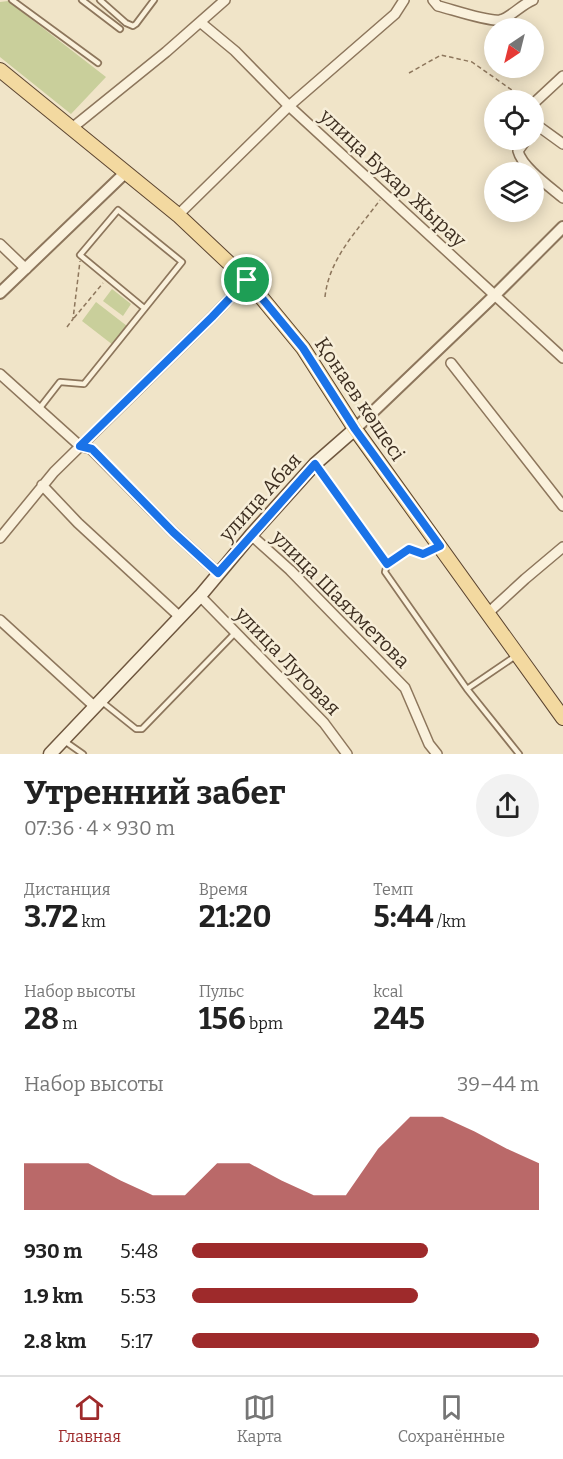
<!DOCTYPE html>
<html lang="ru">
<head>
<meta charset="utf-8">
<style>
	body { margin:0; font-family:Bitter,serif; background:#f2f2f2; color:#222; height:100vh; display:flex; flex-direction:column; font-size:22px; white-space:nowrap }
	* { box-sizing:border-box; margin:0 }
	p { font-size:20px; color:#767676 }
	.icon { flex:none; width:33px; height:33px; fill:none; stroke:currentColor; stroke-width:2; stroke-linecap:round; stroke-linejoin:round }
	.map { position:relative; height:754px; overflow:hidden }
	.sheet { display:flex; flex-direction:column; background:#fff; flex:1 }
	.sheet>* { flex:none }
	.needle { width:39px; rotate:215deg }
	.tools { position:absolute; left:484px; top:18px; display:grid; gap:12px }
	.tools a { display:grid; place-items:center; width:60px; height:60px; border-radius:50%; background:#fff; box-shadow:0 3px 15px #0003; font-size:30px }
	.pin { position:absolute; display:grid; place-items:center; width:51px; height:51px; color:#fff; margin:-26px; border:3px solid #fff; border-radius:50%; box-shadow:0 2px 6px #0007 }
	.round { display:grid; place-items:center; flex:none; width:63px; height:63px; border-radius:32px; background:#f2f2f2 }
	.headline { display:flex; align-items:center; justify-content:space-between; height:102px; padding:0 24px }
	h1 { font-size:33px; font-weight:700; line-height:45px }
	.metrics { display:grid; grid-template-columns:repeat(3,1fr); gap:9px; height:102px; padding:6px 24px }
	.metrics div { display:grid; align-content:center }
	.metrics b { font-size:30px; font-weight:700 }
	.metrics small { font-size:16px; font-weight:400 }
	.metrics p { font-size:16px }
	.chart { height:168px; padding:12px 24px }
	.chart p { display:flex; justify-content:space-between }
	.chart svg { width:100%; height:108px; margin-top:6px; fill:#9e2a2b; opacity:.7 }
	ul { padding:0 24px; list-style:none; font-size:20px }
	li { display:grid; grid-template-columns:96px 72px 1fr; align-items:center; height:45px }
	li i { height:15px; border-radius:8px; background:#9e2a2b }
	.dock { display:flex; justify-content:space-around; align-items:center; height:84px; border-top:2px solid #e0e0e0; background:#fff; font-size:16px; color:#767676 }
	.dock a { display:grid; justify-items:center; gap:3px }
	.dock .current { color:#9e2a2b }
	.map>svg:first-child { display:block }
</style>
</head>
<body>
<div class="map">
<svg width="563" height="754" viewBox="0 0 563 754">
	<rect width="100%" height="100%" fill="#f0e4c8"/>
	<path fill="#c9cf9b" d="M8,1L106,77L71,114L0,57V2Z
		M112,289L131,304L123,316L103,301Z
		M96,302L127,326L113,345L82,321Z"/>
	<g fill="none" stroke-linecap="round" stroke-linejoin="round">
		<g stroke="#8d765c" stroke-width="8">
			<path id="service" d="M12,0L98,63
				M82,0L120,29
				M100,0L126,23L133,26L136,24L154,0
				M39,409L60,382L84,384L182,262L118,210L80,255L144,308
				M315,464L387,564
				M437,548L423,554L409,549L387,564L385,572L467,689L519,754
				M467,689L517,655
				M101,701L136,729H142L236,632
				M63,740L83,754"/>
		</g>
		<g stroke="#8d765c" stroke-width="12">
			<path id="minor" d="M433,0L438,6C451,9 488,22 500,20C510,18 522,4 533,0
				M200,22L235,51L289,106L563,358
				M534,103L563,76
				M534,123L563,144
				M72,128L166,52L225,0
				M526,140L518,151C522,167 550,187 563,198
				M178,215L289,106L395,14L404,0
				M0,244L26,269
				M451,363L563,506
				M0,374L80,446L91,449L173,532L218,573
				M42,485L78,523L180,617
				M251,535L290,570L405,688L429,744L437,754
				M0,538L54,472L212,317L247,280
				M200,596L324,723L347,754
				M488,613L525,579L563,547
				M0,620L94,706"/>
		</g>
		<g stroke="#8d765c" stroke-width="14">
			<path id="tertiary" d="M0,293L126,172
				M355,429L494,296L563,227"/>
		</g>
		<g stroke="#6f573f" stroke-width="15">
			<path id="secondary" d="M50,754L200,596L251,535L315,464L355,429"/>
		</g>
		<g stroke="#5b4430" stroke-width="16">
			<path id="primary" d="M0,70L178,215L247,280L303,348L355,429L563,718"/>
		</g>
		<path stroke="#8d765c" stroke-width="1.5" stroke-dasharray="4.5 3" stroke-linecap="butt" d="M409,73L441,55L472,62L526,100
			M325,297C329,258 358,230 380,200
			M74,318L103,283
			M67,327L73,319L80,261"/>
		<use href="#service" stroke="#faf1dc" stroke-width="4.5"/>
		<use href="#minor" stroke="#faf1dc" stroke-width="9"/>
		<use href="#tertiary" stroke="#faf1dc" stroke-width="10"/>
		<use href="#secondary" stroke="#faf1dc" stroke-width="12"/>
		<use href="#primary" stroke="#f3d9a0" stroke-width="14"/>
	</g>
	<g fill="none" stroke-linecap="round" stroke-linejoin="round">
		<g stroke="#fff" stroke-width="12">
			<path id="route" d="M247,280L303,348L355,429L440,546L423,554L409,549L387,564L315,464L218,573L173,532L92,449L80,446L212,317Z"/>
		</g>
		<use href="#route" stroke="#1a73e8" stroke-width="8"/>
	</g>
	<g text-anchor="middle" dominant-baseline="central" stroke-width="5" stroke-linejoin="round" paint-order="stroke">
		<g font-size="20" fill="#3d2e20" stroke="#f7eed8">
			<text transform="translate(393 178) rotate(43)">улица Бухар Жырау</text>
			<text transform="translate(360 399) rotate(56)">Қонаев көшесі</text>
			<text transform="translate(260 497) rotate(-48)">улица Абая</text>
			<text transform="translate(341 599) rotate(45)">улица Шаяхметова</text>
			<text transform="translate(288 661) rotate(46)">улица Луговая</text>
		</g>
	</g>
</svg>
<div class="tools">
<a><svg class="needle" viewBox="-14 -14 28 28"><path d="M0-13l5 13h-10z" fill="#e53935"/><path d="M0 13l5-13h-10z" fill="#767676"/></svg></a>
<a><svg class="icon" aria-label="locate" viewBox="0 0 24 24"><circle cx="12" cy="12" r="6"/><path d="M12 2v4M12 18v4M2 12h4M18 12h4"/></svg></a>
<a><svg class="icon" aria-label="layers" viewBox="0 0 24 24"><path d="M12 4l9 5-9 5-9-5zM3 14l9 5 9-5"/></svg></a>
</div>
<div class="pin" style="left:247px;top:280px;background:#1e9e55"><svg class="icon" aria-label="arrive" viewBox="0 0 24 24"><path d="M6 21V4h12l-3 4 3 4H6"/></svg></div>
</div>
<section class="sheet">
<div class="headline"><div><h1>Утренний забег</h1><p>07:36 · 4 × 930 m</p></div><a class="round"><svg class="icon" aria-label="share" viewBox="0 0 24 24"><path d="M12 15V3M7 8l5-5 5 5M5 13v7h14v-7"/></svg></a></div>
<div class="metrics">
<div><p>Дистанция</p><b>3.72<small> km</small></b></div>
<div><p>Время</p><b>21:20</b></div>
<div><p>Темп</p><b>5:44<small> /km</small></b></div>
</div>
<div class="metrics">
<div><p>Набор высоты</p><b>28<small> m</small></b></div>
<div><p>Пульс</p><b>156<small> bpm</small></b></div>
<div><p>kcal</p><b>245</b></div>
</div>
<div class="chart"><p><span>Набор высоты</span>39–44 m</p>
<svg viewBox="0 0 160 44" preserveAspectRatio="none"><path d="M0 44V25L10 25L20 25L30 32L40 38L50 38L60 25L70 25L80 32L90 38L100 38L110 19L120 6L130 6L140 12L150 19L160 25V44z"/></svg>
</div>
<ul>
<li><b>930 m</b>5:48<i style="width:68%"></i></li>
<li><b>1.9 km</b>5:53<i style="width:65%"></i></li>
<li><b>2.8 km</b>5:17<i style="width:100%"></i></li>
</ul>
</section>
<nav class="dock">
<a class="current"><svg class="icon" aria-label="home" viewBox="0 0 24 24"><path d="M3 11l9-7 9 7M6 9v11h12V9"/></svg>Главная</a>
<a><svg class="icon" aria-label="map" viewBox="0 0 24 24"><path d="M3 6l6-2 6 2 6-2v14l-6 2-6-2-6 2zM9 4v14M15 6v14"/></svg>Карта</a>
<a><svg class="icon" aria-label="saved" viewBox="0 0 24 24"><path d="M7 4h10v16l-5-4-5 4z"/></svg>Сохранённые</a>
</nav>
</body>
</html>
